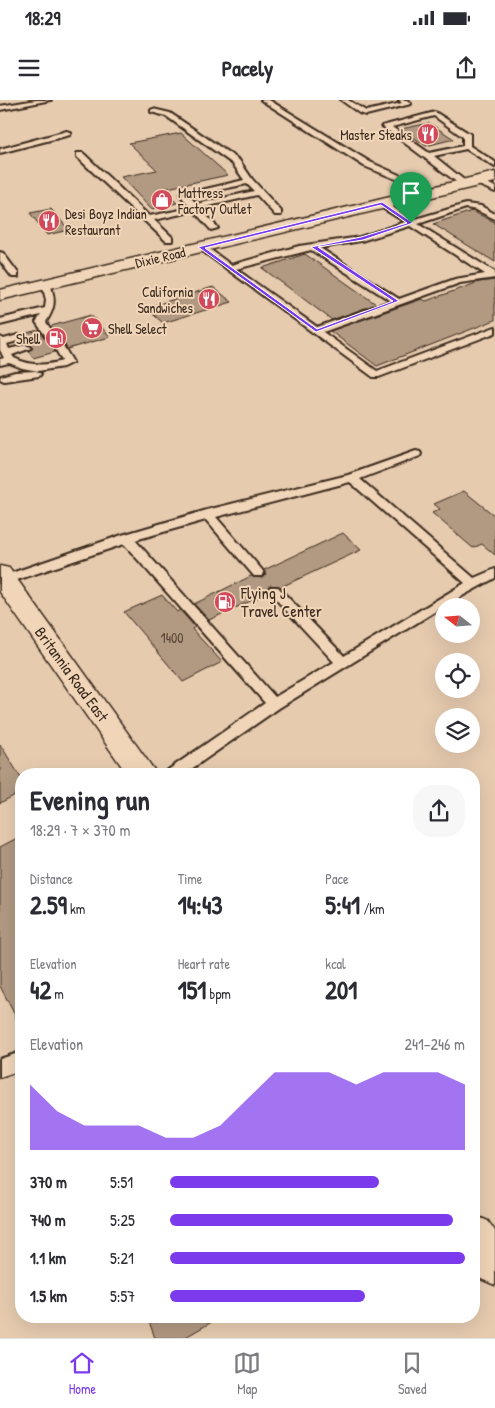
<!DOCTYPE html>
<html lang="en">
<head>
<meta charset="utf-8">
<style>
	body { margin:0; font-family:"Patrick Hand",sans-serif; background:#f7f7f7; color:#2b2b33; height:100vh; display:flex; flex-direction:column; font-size:19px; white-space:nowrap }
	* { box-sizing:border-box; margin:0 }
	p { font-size:16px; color:#7c7c81 }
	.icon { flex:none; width:28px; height:28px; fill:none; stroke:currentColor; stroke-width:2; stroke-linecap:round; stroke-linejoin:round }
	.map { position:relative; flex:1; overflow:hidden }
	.side { position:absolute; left:15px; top:668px; width:465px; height:555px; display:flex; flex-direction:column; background:#fff; border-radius:20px; box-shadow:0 5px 20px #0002 }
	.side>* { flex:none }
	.needle { width:32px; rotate:287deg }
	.buttons { position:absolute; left:435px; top:498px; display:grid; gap:10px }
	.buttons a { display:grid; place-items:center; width:45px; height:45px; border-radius:50%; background:#fff; box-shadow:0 5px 20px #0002; font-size:25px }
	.pin { position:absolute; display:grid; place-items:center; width:42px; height:42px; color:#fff; margin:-51px -21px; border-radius:50% 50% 50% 0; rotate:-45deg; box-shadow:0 0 5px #0007 }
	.pin .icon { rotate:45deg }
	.round { display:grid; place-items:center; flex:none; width:52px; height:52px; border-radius:20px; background:#f7f7f7 }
	.headline { display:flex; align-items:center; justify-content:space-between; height:85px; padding:0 15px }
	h1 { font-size:28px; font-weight:700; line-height:38px }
	.metrics { display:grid; grid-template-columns:repeat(3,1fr); gap:8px; height:85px; padding:5px 15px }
	.metrics div { display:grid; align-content:center }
	.metrics b { font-size:25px; font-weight:700 }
	.metrics small { font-size:14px; font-weight:400 }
	.metrics p { font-size:14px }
	.chart { height:140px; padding:10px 15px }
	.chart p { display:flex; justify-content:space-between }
	.chart svg { width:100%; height:90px; margin-top:5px; fill:#7c3aed; opacity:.7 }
	ul { padding:0 15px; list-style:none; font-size:16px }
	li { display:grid; grid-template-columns:80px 60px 1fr; align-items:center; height:38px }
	li i { height:12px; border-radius:6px; background:#7c3aed }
	.status { display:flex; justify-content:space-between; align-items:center; height:35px; padding:0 25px; background:#fff; direction:ltr }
	.status svg { height:14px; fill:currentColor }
	header { display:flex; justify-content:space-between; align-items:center; height:65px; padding:0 15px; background:#fff; font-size:22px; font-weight:700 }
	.menu { display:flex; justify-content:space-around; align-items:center; height:70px; border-top:1px solid #e1e1e2; background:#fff; font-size:14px; color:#7c7c81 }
	.menu a { display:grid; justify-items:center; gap:2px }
	.menu .active { color:#7c3aed }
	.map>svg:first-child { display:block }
</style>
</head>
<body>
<div class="status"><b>18:29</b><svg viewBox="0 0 49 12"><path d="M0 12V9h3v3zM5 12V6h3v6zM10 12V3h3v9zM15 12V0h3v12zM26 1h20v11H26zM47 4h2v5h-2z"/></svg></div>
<header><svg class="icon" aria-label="menu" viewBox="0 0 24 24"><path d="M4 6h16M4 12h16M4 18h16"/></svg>Pacely<svg class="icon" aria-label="share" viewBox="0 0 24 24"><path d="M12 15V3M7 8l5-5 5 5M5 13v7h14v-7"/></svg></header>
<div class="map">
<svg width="495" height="1238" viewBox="0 0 495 1238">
	<rect width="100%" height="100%" fill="#e6cbaf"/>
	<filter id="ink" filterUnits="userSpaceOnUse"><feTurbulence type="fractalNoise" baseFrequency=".02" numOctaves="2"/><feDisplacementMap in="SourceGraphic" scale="10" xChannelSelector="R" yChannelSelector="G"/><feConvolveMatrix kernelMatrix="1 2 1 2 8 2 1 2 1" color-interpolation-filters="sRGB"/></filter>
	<g filter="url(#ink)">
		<path fill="#b19982" stroke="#3b2a1e" d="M429,23L454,39L426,46L401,29Z
			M181,33L228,75L163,89L177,103L151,109L121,77L157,70L129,43Z
			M51,109L69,130L47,135L30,113Z
			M472,111L495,122V162L433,124Z
			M305,154L376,204L332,220L262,168Z
			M495,180V220L377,266L330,231L422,199L426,201L479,182Z
			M213,187L232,202L163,223L146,208Z
			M91,215L110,237L67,249L64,243L58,241L52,246L55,252L33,258L28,251L33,247L21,242L23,240L22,234L39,230L45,239L53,240L57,236L51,226Z
			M464,391L495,416V455L482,444L473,448L432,413L440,409L434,404Z
			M343,433L361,450L281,487L270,485L266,489L268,493L209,520L194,504L251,476L262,478L266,474L264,470Z
			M162,495L177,512L180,510L195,527L192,529L222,562L183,582L124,512Z
			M0,644L21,678V692L0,703Z
			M21,736V927L0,886V747Z
			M147,1216H222L184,1238H155Z"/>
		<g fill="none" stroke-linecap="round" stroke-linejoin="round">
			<g stroke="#3b2a1e" stroke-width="4">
				<path id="lane" d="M36,0H51L0,10V6Z
					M261,0H269L370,62L415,82L408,84L364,66Z
					M341,0H348L366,11L402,3L399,0H407L411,4L366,15L359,13Z
					M153,9L170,13L239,60L252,79L281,111V115H275L257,95L200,108L218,128L211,130L180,95L244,80L233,64L166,16L151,12V10ZM247,84L254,91L197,104L189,96Z
					M435,12L470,34V46L495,62V67L466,49L434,56L469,84L462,86L382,26ZM434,16L463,37V46L429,53L392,27Z
					M67,31L71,33L70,35L0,53V49Z
					M77,53H83L149,116L186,109V113L154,120L172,137V141H166L77,57Z
					M474,79H480L495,87V92L474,83Z
					M379,102H385L412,120L466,104L481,106L495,114V119L476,110L466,108L418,124L495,172V178L460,183L323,232L377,271L495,227V233L379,277H373L197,147L204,145L231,165L299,146L360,137L405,122L379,106ZM410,126L485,174L455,179L399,199L320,148L361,141ZM311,150L391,201L317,227L236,169Z
					M0,152L3,153L18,173V177H12L0,161Z
					M46,181L50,184C56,200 55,208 46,222L55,236L53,238H47L36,222L41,215L0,225V219L45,208L46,200L42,184Z
					M18,235L21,236V240L7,244L9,249L26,245L31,248L12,255L14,258C31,266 45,266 62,261L54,246L59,243L62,244L73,262L63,267L38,271L22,268L9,263L0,265V259L4,258L0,250V237L4,239Z
					M36,271L41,274L39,276L4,281L0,279L1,276L15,272Z
					M416,351L420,352L421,354L420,356L360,379L474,478L495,469V478L444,506L279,608L184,674H166L168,670L265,603L124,444L8,483H0V477L122,435L207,410L348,375ZM350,382L465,483L344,556L278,487H270L268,490L270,493L334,562L275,597L135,440L206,420L254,476H262L264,473L262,470L216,417Z
					M21,952V970L0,977V959Z"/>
			</g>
			<g stroke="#3b2a1e" stroke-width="3">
				<path id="secondary" d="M495,72V82L0,200V190Z
					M0,466L9,468L157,674H127L0,492Z
					M474,1115L488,1121L495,1131V1185L481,1179L474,1169Z"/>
			</g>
			<use href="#lane" fill="#f1d5b8" fill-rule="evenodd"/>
			<use href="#secondary" fill="#f1d5b8" fill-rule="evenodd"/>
		</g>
	</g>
	<path fill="#7c3aed" stroke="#fff" fill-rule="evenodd" d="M382,102L413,123L363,140L318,147L399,201L316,232L198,147ZM381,105L407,123L361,137L311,147L393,201L317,229L205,148Z"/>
	<defs>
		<g id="restaurant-disc" transform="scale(1.125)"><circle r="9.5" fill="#d1495b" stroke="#f1d5b8"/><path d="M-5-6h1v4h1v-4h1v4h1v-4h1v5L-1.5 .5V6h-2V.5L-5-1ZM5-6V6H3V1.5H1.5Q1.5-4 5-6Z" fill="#fff"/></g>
		<g id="shop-disc" transform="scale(1.125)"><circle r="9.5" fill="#d1495b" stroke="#f1d5b8"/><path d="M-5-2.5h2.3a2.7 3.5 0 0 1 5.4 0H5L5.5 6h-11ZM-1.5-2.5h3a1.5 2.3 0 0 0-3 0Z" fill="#fff"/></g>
		<g id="supermarket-disc" transform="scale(1.125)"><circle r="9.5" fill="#d1495b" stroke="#f1d5b8"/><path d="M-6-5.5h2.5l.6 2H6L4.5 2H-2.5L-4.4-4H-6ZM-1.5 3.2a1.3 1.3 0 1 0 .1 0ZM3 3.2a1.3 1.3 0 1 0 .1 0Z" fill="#fff"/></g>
		<g id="fuel-disc" transform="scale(1.125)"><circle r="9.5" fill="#d1495b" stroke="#f1d5b8"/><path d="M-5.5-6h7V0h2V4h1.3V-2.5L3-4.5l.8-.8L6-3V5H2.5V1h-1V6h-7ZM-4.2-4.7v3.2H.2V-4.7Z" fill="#fff"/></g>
	</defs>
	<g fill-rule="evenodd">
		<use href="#restaurant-disc" x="428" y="34"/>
		<use href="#shop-disc" x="162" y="100"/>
		<use href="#restaurant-disc" x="49" y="121"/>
		<use href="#restaurant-disc" x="209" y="199"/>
		<use href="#supermarket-disc" x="92" y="228"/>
		<use href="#fuel-disc" x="56" y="238"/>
		<use href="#fuel-disc" x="225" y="502"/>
	</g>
	<g text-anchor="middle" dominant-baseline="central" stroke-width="4" stroke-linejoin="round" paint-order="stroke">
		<g font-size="14" fill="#3b2a1e" stroke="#f1d5b8" text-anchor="end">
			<text x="412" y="34">Master Steaks</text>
			<text x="178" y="92" text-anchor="start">Mattress<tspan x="178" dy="16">Factory Outlet</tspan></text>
			<text x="65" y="113" text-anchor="start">Desi Boyz Indian<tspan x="65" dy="16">Restaurant</tspan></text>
			<text x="193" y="191">California<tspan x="193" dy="16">Sandwiches</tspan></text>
			<text x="108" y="228" text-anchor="start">Shell Select</text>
			<text x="40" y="238">Shell</text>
		</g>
		<g font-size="14" fill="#3b2a1e" stroke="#f1d5b8">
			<text transform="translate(160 157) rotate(-13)">Dixie Road</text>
		</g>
		<g font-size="14" fill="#584637">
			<text x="172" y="537">1400</text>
		</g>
		<g font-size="16" fill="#3b2a1e" stroke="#f1d5b8" text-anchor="start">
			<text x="241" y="493">Flying J<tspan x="241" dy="18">Travel Center</tspan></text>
		</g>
		<g font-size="16" fill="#3b2a1e" stroke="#f1d5b8">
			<text transform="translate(72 574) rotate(54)">Britannia Road East</text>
		</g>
	</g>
</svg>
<div class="buttons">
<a><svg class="needle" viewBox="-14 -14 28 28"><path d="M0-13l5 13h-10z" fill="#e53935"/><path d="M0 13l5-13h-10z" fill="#7c7c81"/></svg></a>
<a><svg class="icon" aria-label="locate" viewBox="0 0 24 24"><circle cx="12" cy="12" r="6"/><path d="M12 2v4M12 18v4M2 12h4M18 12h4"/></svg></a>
<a><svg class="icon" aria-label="layers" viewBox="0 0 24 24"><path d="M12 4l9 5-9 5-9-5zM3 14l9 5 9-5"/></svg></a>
</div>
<div class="pin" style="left:411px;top:123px;background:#1e9e55"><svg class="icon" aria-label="arrive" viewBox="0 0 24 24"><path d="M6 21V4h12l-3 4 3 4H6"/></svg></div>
<section class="side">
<div class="headline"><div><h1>Evening run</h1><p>18:29 · 7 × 370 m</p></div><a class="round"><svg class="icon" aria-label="share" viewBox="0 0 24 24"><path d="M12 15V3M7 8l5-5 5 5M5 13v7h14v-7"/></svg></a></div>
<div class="metrics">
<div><p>Distance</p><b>2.59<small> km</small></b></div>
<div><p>Time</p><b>14:43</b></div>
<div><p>Pace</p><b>5:41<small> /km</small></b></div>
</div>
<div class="metrics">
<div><p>Elevation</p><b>42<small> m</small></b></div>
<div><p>Heart rate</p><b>151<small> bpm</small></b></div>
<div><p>kcal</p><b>201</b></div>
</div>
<div class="chart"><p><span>Elevation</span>241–246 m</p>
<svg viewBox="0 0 160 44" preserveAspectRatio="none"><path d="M0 44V12L10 25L20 32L30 32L40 32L50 38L60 38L70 32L80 19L90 6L100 6L110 6L120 12L130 6L140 6L150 6L160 12V44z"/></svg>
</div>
<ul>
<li><b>370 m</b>5:51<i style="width:71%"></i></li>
<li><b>740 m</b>5:25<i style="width:96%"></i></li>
<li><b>1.1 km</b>5:21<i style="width:100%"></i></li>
<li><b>1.5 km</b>5:57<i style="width:66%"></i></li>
</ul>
</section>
</div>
<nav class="menu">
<a class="active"><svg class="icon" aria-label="home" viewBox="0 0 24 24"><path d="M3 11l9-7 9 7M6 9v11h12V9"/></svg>Home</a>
<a><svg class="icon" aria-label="map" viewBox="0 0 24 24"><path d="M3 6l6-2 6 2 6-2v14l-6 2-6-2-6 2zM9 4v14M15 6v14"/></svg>Map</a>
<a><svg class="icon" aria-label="saved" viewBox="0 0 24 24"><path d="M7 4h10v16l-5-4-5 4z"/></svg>Saved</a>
</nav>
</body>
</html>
